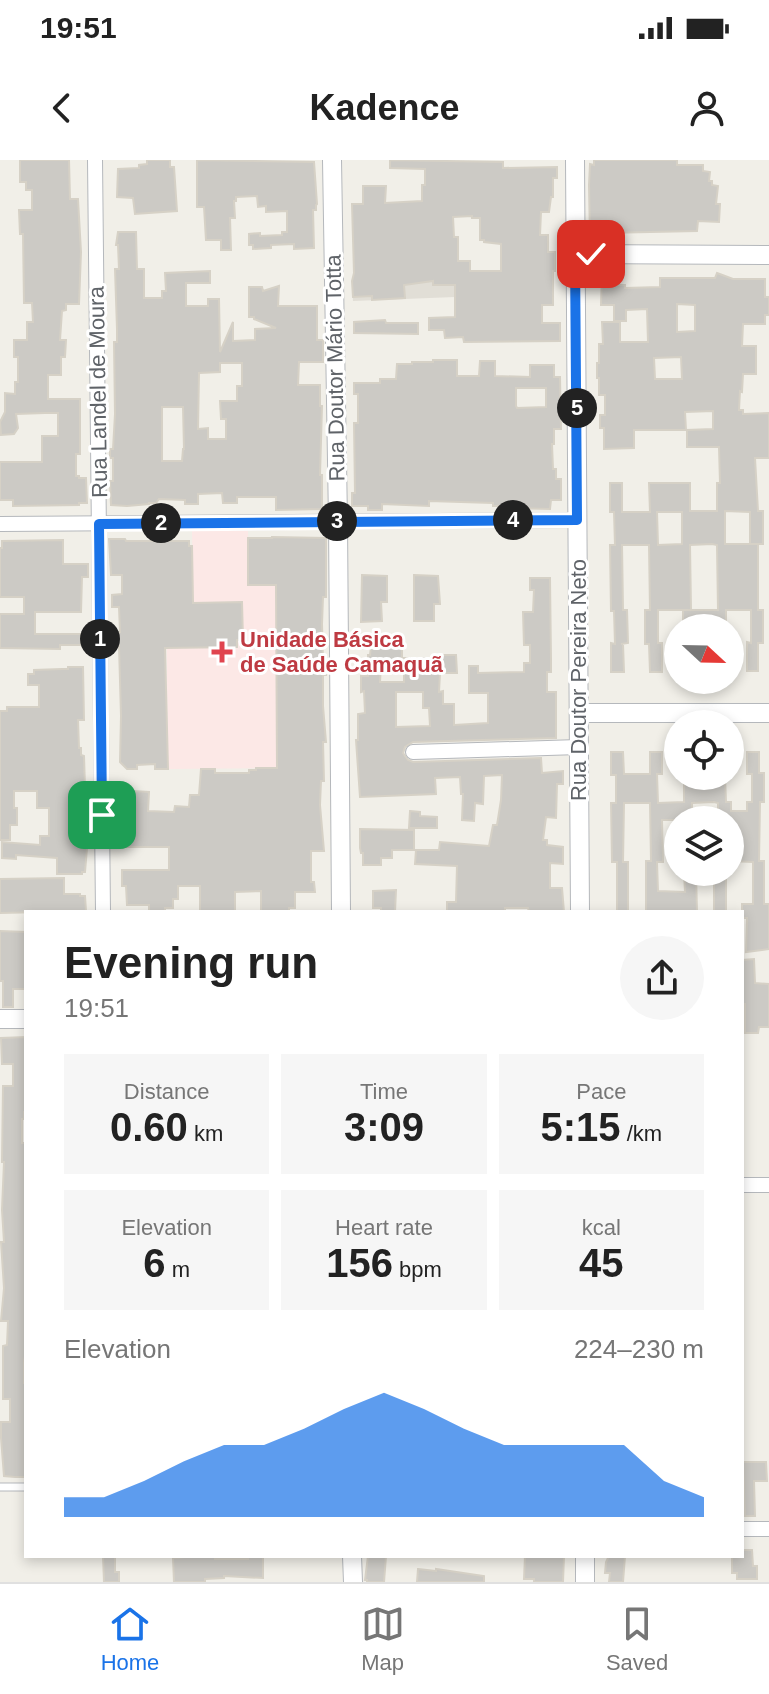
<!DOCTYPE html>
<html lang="en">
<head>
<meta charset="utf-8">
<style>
	body { margin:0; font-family:Helvetica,sans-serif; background:#f6f6f6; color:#222; height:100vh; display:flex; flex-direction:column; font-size:30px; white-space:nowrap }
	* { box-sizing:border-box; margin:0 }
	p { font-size:26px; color:#767676 }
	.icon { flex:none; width:44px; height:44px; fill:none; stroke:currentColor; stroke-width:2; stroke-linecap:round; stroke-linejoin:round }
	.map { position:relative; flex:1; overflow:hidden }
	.side { position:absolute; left:24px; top:750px; width:720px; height:648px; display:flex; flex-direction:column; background:#fff; border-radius:0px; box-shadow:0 4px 12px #0003 }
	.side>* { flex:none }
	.needle { width:52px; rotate:112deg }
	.controls { position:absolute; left:664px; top:454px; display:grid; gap:16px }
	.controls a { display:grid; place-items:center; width:80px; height:80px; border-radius:50%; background:#fff; box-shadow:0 4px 12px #0003; font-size:40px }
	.pin { position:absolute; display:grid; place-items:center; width:68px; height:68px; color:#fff; margin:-34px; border-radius:16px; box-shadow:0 4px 12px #0006 }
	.km { position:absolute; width:40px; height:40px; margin:-20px; border-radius:50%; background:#222; color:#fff; font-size:22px; line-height:40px; text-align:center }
	.round { display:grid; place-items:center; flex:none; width:84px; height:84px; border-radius:42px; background:#f6f6f6 }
	.head { display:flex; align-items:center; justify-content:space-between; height:136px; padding:0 40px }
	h1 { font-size:44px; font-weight:700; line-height:60px }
	.stats { display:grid; grid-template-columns:repeat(3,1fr); gap:12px; height:136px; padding:8px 40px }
	.stats div { display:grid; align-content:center; border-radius:0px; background:#f6f6f6; text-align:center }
	.stats b { font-size:40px; font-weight:700 }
	.stats small { font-size:22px; font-weight:400 }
	.stats p { font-size:22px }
	.chart { height:224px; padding:16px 40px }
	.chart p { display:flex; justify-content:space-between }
	.chart svg { width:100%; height:144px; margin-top:8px; fill:#1a73e8; opacity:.7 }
	.status { display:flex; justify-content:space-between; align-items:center; height:56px; padding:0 40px; background:#fff; direction:ltr }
	.status svg { height:22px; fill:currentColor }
	header { display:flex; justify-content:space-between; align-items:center; height:104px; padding:0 40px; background:#fff; font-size:36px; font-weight:700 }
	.tab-bar { display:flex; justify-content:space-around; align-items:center; height:112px; border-top:2px solid #e0e0e0; background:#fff; font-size:22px; color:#767676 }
	.tab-bar a { display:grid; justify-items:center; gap:4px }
	.tab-bar .selected { color:#1a73e8 }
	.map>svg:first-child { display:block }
</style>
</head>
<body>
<div class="status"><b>19:51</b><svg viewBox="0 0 49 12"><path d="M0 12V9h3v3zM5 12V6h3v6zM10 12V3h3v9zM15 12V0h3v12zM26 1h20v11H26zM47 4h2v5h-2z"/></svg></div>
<header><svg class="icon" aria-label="back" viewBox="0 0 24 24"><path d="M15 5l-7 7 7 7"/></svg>Kadence<svg class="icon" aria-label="person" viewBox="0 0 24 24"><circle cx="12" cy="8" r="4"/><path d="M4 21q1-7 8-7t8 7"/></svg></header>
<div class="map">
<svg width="769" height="1422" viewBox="0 0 769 1422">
	<rect width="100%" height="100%" fill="#f1efe8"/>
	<path fill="#e1ded6" d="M455,117V137L353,141L352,121Z"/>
	<path fill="#fce8e6" d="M248,370L249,425H276L277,608L168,609L166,427L193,426L192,371Z"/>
	<path fill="#cccac5" stroke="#d6d1c6" stroke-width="2" fill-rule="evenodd" d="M20,0H69L70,39H78L81,92L79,144H66V150L62,151L60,180H66L65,197H61V215H48V239H80V294H76V316H79V318H86L87,343H79V345L13,346V340H0V302H42V276H58V253H45L16,254L18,268L14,274L1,275L0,262L5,252V233L15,234V222H18V197H14V180H27V162H33L32,143H24L23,74H20L19,50H32V30H26V22H20Z
		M147,0H170V7H174L177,51L135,54L133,38L117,37L118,9L139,8V5L147,4Z
		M197,0L314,2L317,44L316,45V50H313L314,88L294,89V84L271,85V88L253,89V85H249V74L260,73V76L282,75V72H287V51L266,52V46L258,47L257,36L236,37V41H234L235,58H230L231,90H221V80H206L204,47H197Z
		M390,0L503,2V8L557,7V18H553V37H551L549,52H541L540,75H548V92H555V111H553V145H542V163H560V181L464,182L463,177L445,178L444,170H429V158L455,157V125H433V121L404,125L405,138L372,140V136L353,137L352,121L354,113L352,44H363V26H386L385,43L422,41V25H425V9L390,8ZM472,56V58H480V80H484V82L501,84V111H470V101H458V77H454L453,57Z
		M594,0H677V5H703V11L710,12L709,21H712V25L718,26L716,44H720L719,62L698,61L697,71L603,73L601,74V79H590L589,25L590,4L594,5Z
		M118,72H136L137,109H144V138H162V131H166L165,113L210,111V123H186V146H208V139H219L220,192L233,162V181L255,180V169L276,168L254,159V157H249V127H262L263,131L279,126L278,146H317V180H323V202H299L298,225H320V246H322L320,315H322V349L276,350V337H237V343H223L222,333L198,334V344H185V340L159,339L156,343H149V344L127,346L111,345L110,321H113V298H110V289H113L115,254L114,182H117V169L115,109H119L118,85H116ZM220,203H242V226H237V241H220L221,259H226V279H208V268L198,269L199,213L220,212ZM162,247H183L184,289H183L182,301H162Z
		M717,113L733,119H765V137H769V155H765V164H743L742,186H756V214H743L742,232L740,231L739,250H743V254L769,253V298H755L758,351H763V384H750V352L725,351V384H758V450H763V483H758V511H747V482L751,483V450H726V468H713V464H694V468H683V450H718L717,385L712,384L690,385L691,450H658V483H662V512H650L649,484H645V450H650L649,385H622L623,450H627L628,483L621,484H623L624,512H611V483L615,484L614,451H611L610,385H615L614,352H610V323H622V352H650L649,323H690V351H717V323H720L719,287H687V270L713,269V251L685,252L686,270H634V288L604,289V268H600V255H605V235H599V218H597V203H599V184H603L602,162H620V182H648L647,149L626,150V161H614V145H601L602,114H610L611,125H625V128L660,127V118H715ZM677,144L695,145V171L677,172ZM681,197L682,219H655L654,198ZM657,352H682V384L658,385Z
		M385,160L386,163H418V174L354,173V162Z
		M433,200H457V216H479L480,201H495V216L530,217V205H554V217H560L561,269H554V284H552L553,309H556V319H561V340H551L550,349L503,348V346H493V343L429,341V346L382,344V350H368V346H352V333H355L354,263H358V234H354V223H380V219H396L397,204H412V202H433ZM516,228H546V247L517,248L516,246Z
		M272,377L326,378V437H323L322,464L323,502H325L326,515H323V546L326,582H323L324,621H321L320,645L324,691H311V722H314L315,732H295V748H289V752H261V731L235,732V752H200V726H178V739H173V748H165V752H149V745H127L126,726H122V710H169V687H121V671H125V655L132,654L133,631L149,632L148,651L174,652L175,646L189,647L190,635H199L201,609H215V613H249V610H256V608H277L276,425H248V378H272Z
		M109,379H125L126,381H189V386H192L193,443L242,442L243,480H237V487L165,488L168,609H155V604L137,605V609H127L120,602L121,556L119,486H112V472H120L119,447H112V435L122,434V415H111Z
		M63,380V404H88V417H82L81,452H35V474H81V485H60V489L0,488V454H24V437H0V388H2V381Z
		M362,415L387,416V442H381L382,461L361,462Z
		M414,415L438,416L440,444H434V461H414Z
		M530,418H550L551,499V512H547V532H556V578L413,582L405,587L403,593L408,600L413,602L541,598L542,613L563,611V624H557L556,658L546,657L543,680H547V685L563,687V704L550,703V728H562L564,752H529L528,748H505V752H447V742H456L457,706L415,704L416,690H439L440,682L489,686L493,665H497L501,640L502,615L484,616L483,644L475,643L474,661L462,660L463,634H461L460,617L435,618L436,634L360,637L356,580H358V554L365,553L364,531L361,532V516H368V495H370L371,487H393V483H402V504H381L380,522H404V498H440V495H456L457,513H440L439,532L443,531V544H454V565L488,563V533H469V506H478V513L524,512V503H530V485H524L523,452H533L534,430H530ZM396,532H423V548H429L430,566L396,567Z
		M68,507H83L84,560H78L79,588H81V595L84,596L85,628H77V642H75V668H81V688H87L85,712H82V714H57V698L16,695V699L2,698V682L40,685V676H49V648H37V631H14V648H17V665H10V680H0V551H7V547H39V525H28V514H34V510L62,509H68Z
		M611,592H623L624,614H650V592H662V614H657L658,643L684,642V616H725L726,642H731V651H747V642H752V614H747V592H759V613H764V642H760L759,701H764V744H769V789L746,792L747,758H742V744H753V702L730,701V660H718V643L714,642L692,643V660H662L663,702H657L658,731L685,732L684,712H696L697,752H646V701H651L650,643H624L623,702H628V752H617V702H612L611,643H616V615H611Z
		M410,651L420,652V656L437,657V668H409Z
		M360,669L414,670V690H392V698H381V705H363V693H361L360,688Z
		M714,712H726V752H714Z
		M64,718V734H80V736H85L86,751L0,753V719Z
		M396,730L395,752H381V748H373V731Z
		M0,771L26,772V829H13V847H3V821H0Z
		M754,799L755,823L769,824V867H759L758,873H745V844H742V800Z
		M26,877V952H24V959H22V983H26V1188L24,1203V1223H26V1317H15L4,1316L1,1278V1262H10V1239H3V1186L7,1185L8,1161H1L4,1128L1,1082H4L2,1050L4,1002H2L3,926H13V904H2L1,878Z
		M743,1302H766L767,1321H754L755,1356H745Z
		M742,1390H752L753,1406H757V1419H737V1413H732V1396H742Z
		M103,1396H115V1412H119V1422H104Z
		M196,1396H215V1399H248V1396H263V1418L224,1416V1418L205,1419V1422H174L173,1398Z
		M368,1396H386L384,1422H367V1420H365Z
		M525,1396H564L563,1422H534V1419H524Z
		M609,1396H625L623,1422H609L610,1413H605L606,1402Z
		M418,1409L436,1411V1409L484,1416V1422H417Z"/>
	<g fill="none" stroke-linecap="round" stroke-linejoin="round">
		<g stroke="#b5b8bc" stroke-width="9">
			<path id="service" d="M0,1327H26"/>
		</g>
		<g stroke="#b5b8bc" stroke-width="16">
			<path id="minor" d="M95,0L103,752
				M0,364L577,360
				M413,592L579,587
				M742,1025H769
				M742,1369H769"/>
		</g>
		<g stroke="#b5b8bc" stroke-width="20">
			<path id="tertiary" d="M332,0L338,361L341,752
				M575,0L580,752
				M575,94L769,95
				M579,553H769
				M0,859H26
				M352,1396L353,1422
				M585,1396V1422"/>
		</g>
		<use href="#service" stroke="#fff" stroke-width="7"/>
		<use href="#minor" stroke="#fff" stroke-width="14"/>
		<use href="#tertiary" stroke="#fff" stroke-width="18"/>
	</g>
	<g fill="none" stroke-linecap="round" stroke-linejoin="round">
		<g stroke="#fff" stroke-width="16">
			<path id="route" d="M102,655L99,364L577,360L575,94H591"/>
		</g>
		<use href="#route" stroke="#1a73e8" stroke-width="10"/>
	</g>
	<path fill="#e0444e" stroke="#fff" stroke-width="3" d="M218 480h8v8h8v8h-8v8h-8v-8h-8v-8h8z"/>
	<g text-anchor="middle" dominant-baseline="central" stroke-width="6" stroke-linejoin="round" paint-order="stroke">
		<g font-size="22" fill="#5f6368" stroke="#fff">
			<text transform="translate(335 208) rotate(-91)">Rua Doutor Mário Totta</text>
			<text transform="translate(98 232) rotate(-91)">Rua Landel de Moura</text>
			<text transform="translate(578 520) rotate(-90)">Rua Doutor Pereira Neto</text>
		</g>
		<g font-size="22" font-weight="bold" fill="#be3a42" stroke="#fff" text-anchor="start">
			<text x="240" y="479">Unidade Básica<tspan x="240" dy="25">de Saúde Camaquã</tspan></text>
		</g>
	</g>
</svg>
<div class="controls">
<a><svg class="needle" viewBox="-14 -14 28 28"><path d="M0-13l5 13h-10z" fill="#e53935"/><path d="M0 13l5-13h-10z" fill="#767676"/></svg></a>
<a><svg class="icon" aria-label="locate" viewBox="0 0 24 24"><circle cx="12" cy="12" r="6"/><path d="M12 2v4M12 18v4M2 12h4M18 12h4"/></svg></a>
<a><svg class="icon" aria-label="layers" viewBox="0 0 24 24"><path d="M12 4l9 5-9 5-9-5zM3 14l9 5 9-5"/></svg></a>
</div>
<div class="pin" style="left:102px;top:655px;background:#1e9e55"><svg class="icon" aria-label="arrive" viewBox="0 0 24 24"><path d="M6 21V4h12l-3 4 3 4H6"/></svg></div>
<div class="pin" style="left:591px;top:94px;background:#d93025"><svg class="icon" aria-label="check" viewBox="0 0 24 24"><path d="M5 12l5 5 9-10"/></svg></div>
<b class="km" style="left:100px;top:479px">1</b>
<b class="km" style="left:161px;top:363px">2</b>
<b class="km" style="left:337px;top:361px">3</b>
<b class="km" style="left:513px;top:360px">4</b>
<b class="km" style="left:577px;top:248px">5</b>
<section class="side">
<div class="head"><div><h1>Evening run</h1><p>19:51</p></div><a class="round"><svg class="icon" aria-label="share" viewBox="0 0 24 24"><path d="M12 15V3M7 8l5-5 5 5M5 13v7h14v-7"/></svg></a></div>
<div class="stats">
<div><p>Distance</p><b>0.60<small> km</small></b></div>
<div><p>Time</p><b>3:09</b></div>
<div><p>Pace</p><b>5:15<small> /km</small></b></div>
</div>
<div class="stats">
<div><p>Elevation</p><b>6<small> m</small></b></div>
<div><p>Heart rate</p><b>156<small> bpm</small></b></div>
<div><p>kcal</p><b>45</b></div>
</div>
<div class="chart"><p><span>Elevation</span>224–230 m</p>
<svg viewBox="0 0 160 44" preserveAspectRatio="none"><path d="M0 44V38L10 38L20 33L30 27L40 22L50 22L60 17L70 11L80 6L90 11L100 17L110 22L120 22L130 22L140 22L150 33L160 38V44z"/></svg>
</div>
</section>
</div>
<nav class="tab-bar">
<a class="selected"><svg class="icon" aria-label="home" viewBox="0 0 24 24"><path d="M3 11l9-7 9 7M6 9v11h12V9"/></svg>Home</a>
<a><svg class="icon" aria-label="map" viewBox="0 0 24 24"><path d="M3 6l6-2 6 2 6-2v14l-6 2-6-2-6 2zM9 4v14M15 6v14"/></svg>Map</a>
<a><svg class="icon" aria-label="saved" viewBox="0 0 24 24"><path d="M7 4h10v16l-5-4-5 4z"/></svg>Saved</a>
</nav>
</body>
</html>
